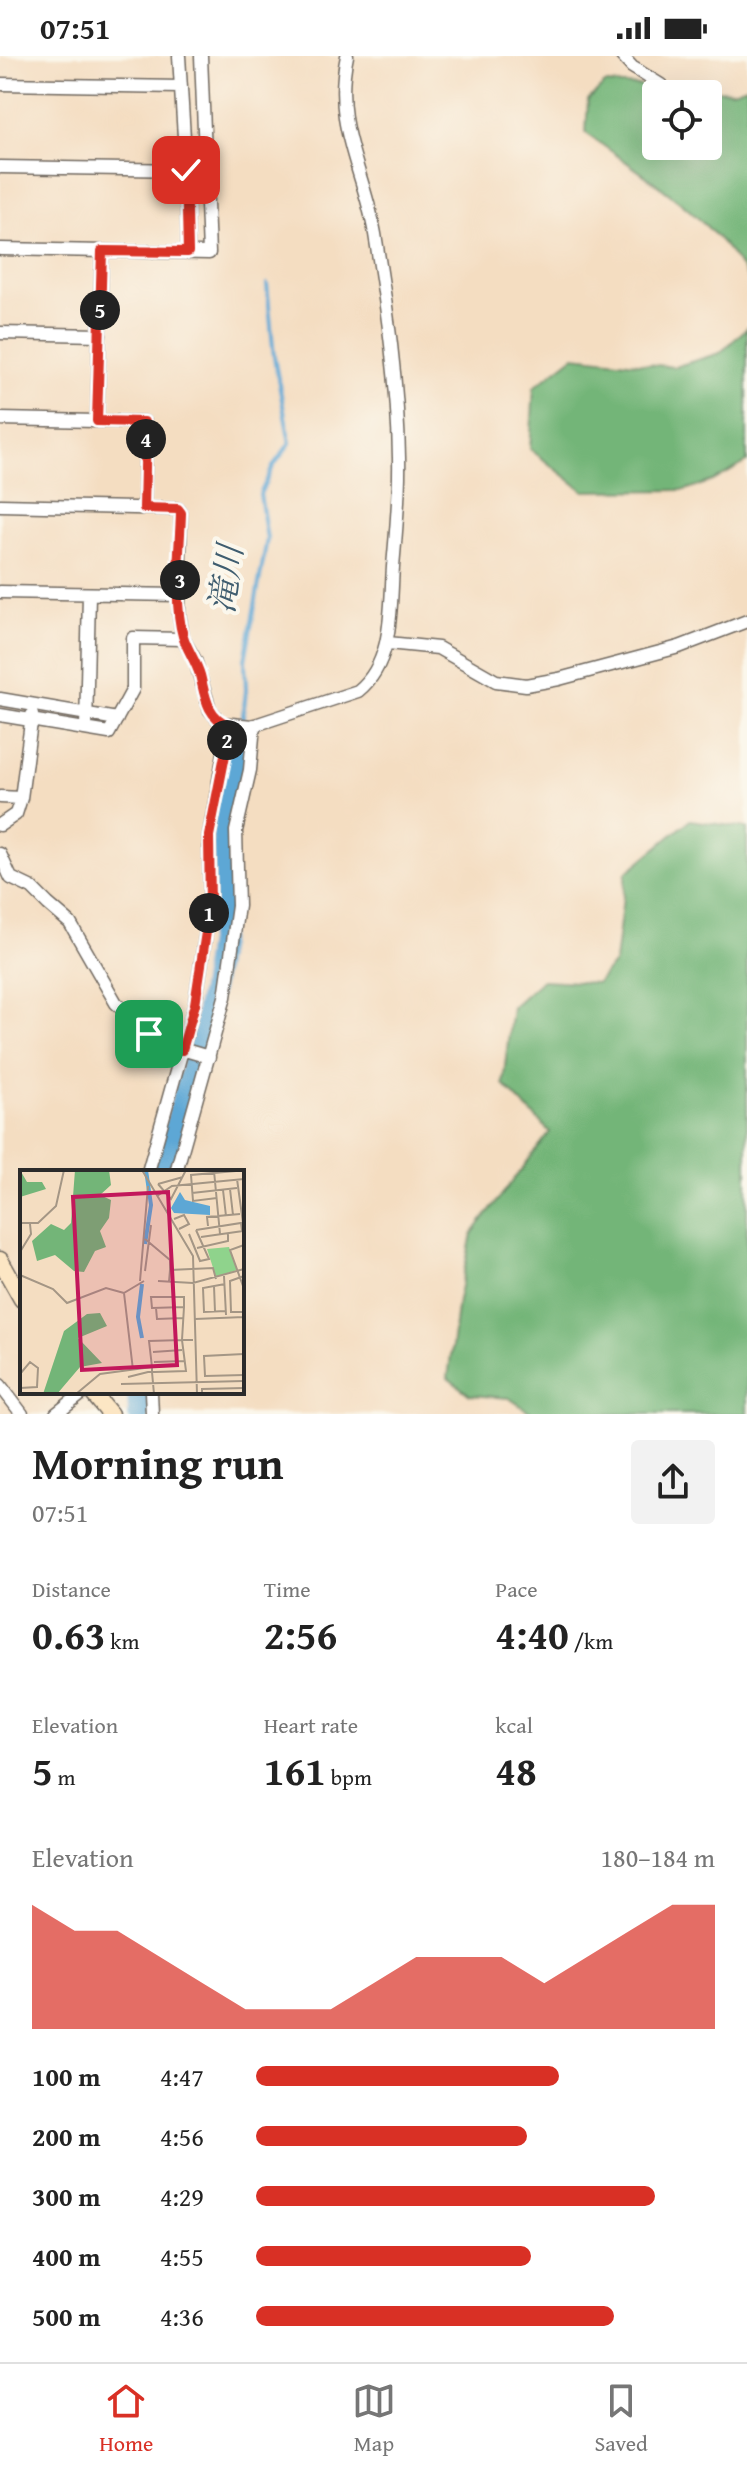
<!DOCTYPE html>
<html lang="en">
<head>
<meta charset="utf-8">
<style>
	body { margin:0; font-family:"Gentium Book Plus","Noto Serif JP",serif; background:#f2f2f2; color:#222; height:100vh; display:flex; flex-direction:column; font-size:30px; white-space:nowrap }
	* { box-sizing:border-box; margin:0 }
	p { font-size:26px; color:#767676 }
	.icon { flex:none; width:44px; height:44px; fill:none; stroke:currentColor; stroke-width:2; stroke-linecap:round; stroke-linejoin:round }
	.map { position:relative; height:1358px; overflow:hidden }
	.panel { display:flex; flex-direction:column; background:#fff; flex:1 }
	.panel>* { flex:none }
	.fabs { position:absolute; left:642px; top:24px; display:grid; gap:16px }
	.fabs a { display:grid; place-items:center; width:80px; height:80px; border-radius:8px; background:#fff; box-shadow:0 8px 32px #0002; font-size:40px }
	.pin { position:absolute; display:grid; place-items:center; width:68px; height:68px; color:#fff; margin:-34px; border-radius:16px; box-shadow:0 4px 12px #0006 }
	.km { position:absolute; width:40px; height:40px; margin:-20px; border-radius:50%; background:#222; color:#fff; font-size:22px; line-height:40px; text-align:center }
	.round { display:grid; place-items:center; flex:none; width:84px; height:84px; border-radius:8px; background:#f2f2f2 }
	.overview { display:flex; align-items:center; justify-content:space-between; height:136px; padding:0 32px }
	h1 { font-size:44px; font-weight:600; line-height:60px }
	.metrics { display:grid; grid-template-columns:repeat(3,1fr); gap:12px; height:136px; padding:8px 32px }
	.metrics div { display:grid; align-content:center }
	.metrics b { font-size:40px; font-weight:600 }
	.metrics small { font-size:22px; font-weight:400 }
	.metrics p { font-size:22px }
	.chart { height:224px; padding:16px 32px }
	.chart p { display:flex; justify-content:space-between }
	.chart svg { width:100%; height:144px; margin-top:8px; fill:#d93025; opacity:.7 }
	ul { padding:0 32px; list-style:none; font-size:26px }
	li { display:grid; grid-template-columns:128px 96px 1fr; align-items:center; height:60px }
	li i { height:20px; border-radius:10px; background:#d93025 }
	.status { display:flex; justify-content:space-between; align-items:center; height:56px; padding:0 40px; background:#fff; direction:ltr }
	.status svg { height:22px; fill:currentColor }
	.tabs { display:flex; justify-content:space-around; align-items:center; height:112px; border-top:2px solid #e0e0e0; background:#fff; font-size:22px; color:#767676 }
	.tabs a { display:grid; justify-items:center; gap:4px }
	.tabs .selected { color:#d93025 }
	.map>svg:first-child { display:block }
</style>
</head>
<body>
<div class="status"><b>07:51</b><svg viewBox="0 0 49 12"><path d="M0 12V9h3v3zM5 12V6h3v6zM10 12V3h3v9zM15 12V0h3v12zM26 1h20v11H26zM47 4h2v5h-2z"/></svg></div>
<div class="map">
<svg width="747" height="1358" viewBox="0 0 747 1358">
	<rect width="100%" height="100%" fill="#fbf7ec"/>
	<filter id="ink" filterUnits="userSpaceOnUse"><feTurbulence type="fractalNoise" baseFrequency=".0125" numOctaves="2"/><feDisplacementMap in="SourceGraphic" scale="16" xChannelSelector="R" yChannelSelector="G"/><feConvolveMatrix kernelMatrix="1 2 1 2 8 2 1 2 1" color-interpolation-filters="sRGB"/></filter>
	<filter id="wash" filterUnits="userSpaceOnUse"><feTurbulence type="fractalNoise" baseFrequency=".006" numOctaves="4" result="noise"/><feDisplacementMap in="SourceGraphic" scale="32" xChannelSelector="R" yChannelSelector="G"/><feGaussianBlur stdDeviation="1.8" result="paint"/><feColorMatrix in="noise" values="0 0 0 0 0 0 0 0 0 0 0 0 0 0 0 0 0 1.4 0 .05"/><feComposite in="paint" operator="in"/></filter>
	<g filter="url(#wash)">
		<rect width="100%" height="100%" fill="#f4ddc1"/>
		<path fill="#73b578" stroke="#4f7052" stroke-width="2" fill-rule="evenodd" d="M605,28L733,35L747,30V221C709,158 644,120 586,77L588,44ZM656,38H708V90H656Z
			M747,272V406L713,425L685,434L584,435L530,393L534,331L574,300L674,311L720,297Z
			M690,764L747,772V1358H533L509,1342L470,1339L448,1322L458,1244L472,1178L550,1076L503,1028L512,951L542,924L597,927L615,906L626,817Z"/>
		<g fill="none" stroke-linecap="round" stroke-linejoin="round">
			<path stroke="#5da7d5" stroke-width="4" d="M241,675L246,635L245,604L267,483L260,438L274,409L290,387L274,301L267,228"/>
			<path stroke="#5da7d5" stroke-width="22" d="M162,1116L204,968L211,934L225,838L223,776L241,675
				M138,1336L139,1358"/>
		</g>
	</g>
	<g filter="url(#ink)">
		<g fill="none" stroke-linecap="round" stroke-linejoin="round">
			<g stroke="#716960" stroke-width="15">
				<path id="street" d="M179,0L186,114L188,196
					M622,0L632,11L661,29
					M0,28L180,31
					M0,111L186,114
					M0,193L209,197L201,0
					M0,277L100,279
					M0,363L144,366L146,371L144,452
					M97,365L102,195
					M0,449L178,453L181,457L179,539L0,536
					M179,539V558L183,583L195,604L210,654L221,667L252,670L358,635C394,606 390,553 393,511C396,475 400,438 399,402C398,327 387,252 375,178C364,114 332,69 347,0
					M388,587L438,592L496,625L526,629L559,623L679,591L747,565
					M0,643L117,663
					M0,659L109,677L133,633V582L183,583
					M86,673L89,538
					M0,741L21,742L32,659
					M0,769L16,758L21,742
					M0,798L11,822L32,832L48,848L70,867L116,947L143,972L164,988L209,1001
					M148,1116L195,948L210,850L209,780L229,669
					M176,1116L225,941L238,850L236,775L250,714L254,669
					M0,1329L22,1358
					M151,1336L152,1358
					M56,1358L84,1336"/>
			</g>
			<g stroke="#716960" stroke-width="19">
				<path id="secondary" d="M0,1204L22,1243
					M92,1336L110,1358"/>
			</g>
			<use href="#street" stroke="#fff" stroke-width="12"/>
			<use href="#secondary" stroke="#fce6c4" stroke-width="16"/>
		</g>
	</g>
	<g fill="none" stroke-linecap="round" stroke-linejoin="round" filter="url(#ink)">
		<g stroke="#fff" stroke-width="16">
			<path id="route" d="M149,978L164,988L182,994L195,948L210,850L209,780L225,699L229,669C207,662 205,639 200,619C196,605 186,592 183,580C173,546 180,493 181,457L178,453L144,452L146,371L144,366L97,365L102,195L188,196L186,114"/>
		</g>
		<use href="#route" stroke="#d93025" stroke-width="10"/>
	</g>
	<g text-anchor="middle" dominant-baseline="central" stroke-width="8" stroke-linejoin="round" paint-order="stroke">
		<g font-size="34" font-style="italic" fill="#3f5d6f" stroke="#fbf7ec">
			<text transform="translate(225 523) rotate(-82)">滝川</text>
		</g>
	</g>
	<g transform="translate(20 1114)">
		<rect width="224" height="224" fill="#f4ddc1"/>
		<path d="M209,77L217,100L196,107L187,79Z" fill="#8fd38c"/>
		<path d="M0,0L7,12H22L26,19L0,27ZM55,0H89L91,15L80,25L91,30L89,48L80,61L86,77L75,81L64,102L54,101L35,85L17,91L12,71L31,54L44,60L51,53ZM80,143L87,156L58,168L82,193L60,197L37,224H23L44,161L67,144Z" fill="#73b578"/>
		<path d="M160,22L165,30L190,36V45L154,43L151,38Z" fill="#5da7d5"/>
		<path fill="none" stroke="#5da7d5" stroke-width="4" d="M125,74L131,35L126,0M122,168L118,147L122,114"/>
		<path fill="none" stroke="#a49685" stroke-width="2" d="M122,0L173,86L177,224M194,1L200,64M217,9L223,53M138,14L151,29L166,0M138,14L163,7M210,19L213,45M203,20L206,46M172,23L217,18M137,26L152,16L224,9M197,28L173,31L171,5L216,1M154,49L164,45L169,54L159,59M0,53H18L36,36L44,0M188,56L187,47L220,44M176,60L221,53L222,61M169,64L180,91L189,89L176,60M181,67L223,61M125,69L150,90V100M177,78L208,71V63M0,82L11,64L10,54M125,101L131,55M0,105L33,119L47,133L86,118L104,123M204,106L206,145M224,106L210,111L211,142H224M120,111L128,16M138,111L173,113L224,99M149,112L150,100L193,98L196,109M205,114L183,118L184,142L206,141M194,116L195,142M223,116L210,80L224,75M223,124L224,152M164,137L132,138L131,127H164V137L162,170H173M136,138L137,149L163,148M175,149L224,147M133,182L162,180M224,184L184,186L185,206L224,205M134,192L164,191M113,200L104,123L124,111M0,204L10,192L18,198L17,217L0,218M108,207L128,202H135L166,201L162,170L129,171L132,197V202L134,224M101,214L224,211M56,224L80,204L132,197M182,224V219L224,218"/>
		<path fill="#c2185b" fill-opacity="0.15" stroke="#c2185b" stroke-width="4" d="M148,22L157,195L62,200L53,27Z"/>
		<rect width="224" height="224" fill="none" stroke="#2b2b2b" stroke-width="4"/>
	</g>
</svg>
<div class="fabs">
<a><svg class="icon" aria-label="locate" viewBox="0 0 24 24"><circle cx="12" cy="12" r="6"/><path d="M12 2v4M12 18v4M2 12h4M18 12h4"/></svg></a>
</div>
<div class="pin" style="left:149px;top:978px;background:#1e9e55"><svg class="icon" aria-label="arrive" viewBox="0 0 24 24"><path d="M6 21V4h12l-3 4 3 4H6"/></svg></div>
<div class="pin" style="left:186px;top:114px;background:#d93025"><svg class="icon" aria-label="check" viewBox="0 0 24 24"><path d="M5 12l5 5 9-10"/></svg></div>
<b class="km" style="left:209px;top:857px">1</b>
<b class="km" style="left:227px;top:684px">2</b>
<b class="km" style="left:180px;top:524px">3</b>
<b class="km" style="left:146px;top:383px">4</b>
<b class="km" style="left:100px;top:254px">5</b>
</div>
<section class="panel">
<div class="overview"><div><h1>Morning run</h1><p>07:51</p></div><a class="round"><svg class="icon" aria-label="share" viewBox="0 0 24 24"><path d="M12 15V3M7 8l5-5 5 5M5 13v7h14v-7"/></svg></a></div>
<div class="metrics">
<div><p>Distance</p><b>0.63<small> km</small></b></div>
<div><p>Time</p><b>2:56</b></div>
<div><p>Pace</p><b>4:40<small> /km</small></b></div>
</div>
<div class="metrics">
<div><p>Elevation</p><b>5<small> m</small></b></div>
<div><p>Heart rate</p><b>161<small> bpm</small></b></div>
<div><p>kcal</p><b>48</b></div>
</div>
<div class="chart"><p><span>Elevation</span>180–184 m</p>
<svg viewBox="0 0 160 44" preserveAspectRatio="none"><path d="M0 44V6L10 14L20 14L30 22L40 30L50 38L60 38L70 38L80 30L90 22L100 22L110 22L120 30L130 22L140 14L150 6L160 6V44z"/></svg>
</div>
<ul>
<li><b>100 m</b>4:47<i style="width:66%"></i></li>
<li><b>200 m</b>4:56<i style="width:59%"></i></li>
<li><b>300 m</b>4:29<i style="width:87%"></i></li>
<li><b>400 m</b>4:55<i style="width:60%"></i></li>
<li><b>500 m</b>4:36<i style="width:78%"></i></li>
</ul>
</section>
<nav class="tabs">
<a class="selected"><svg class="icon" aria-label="home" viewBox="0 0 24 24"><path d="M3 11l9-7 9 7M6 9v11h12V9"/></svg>Home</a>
<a><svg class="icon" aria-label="map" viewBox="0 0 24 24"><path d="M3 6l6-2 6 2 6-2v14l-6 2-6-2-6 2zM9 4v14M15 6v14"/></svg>Map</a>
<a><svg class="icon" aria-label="saved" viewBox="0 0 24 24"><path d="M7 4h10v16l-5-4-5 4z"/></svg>Saved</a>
</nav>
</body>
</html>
